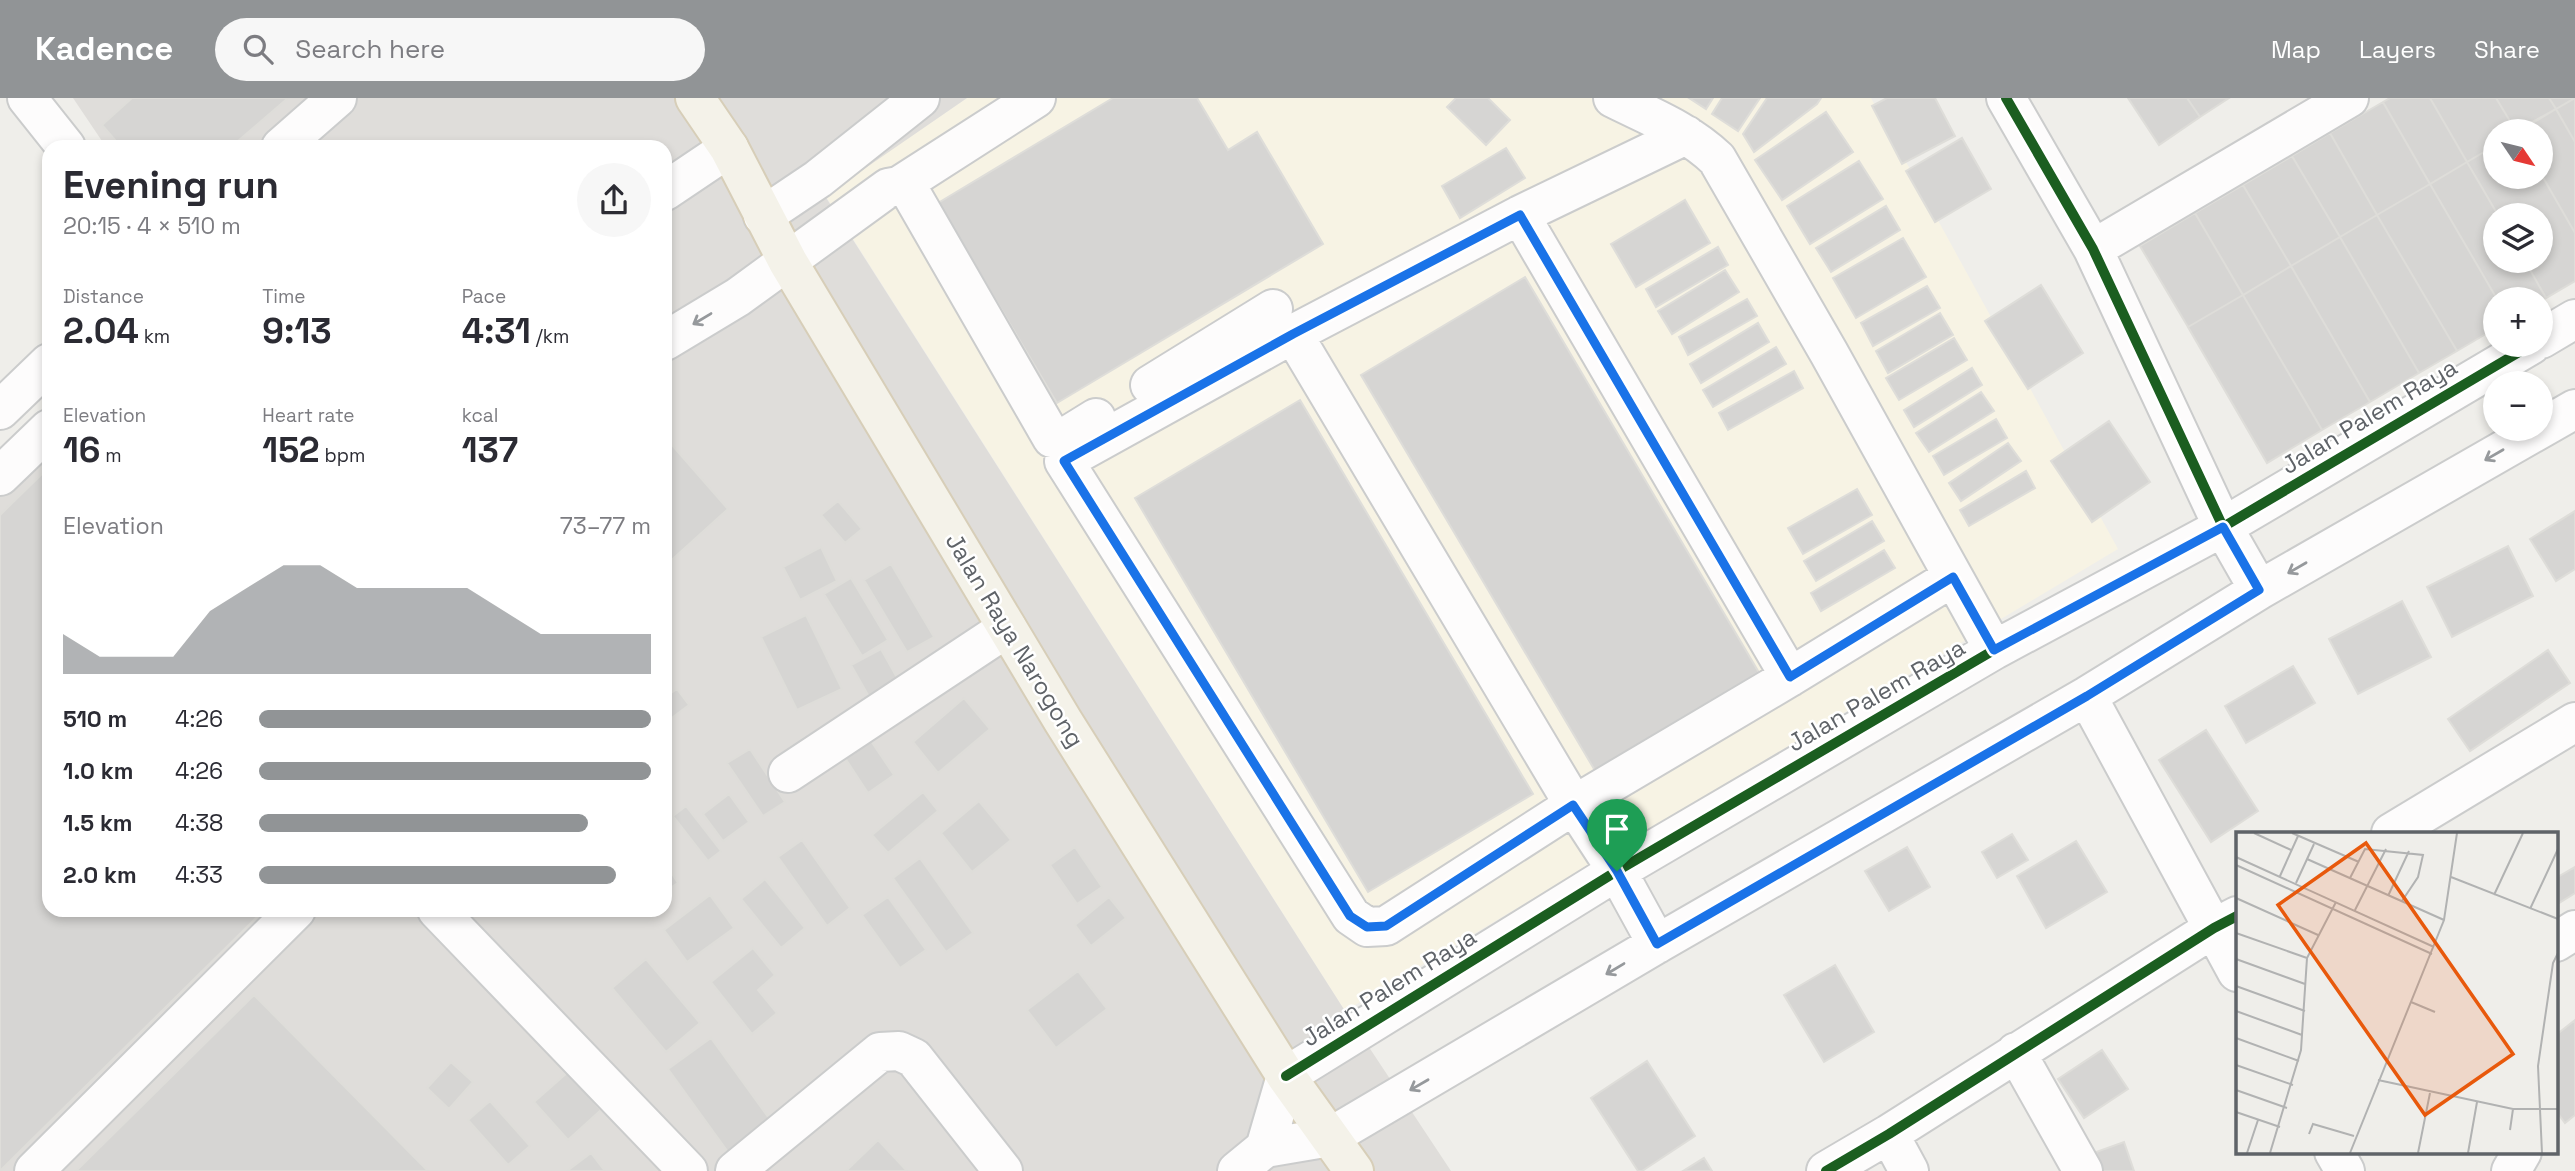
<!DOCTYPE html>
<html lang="en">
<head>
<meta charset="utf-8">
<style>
	body { margin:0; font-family:"Space Grotesk",sans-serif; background:#f7f7f7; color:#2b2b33; height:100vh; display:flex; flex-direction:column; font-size:26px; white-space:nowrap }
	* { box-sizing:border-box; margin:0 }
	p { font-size:23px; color:#7c7c81 }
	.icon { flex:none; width:38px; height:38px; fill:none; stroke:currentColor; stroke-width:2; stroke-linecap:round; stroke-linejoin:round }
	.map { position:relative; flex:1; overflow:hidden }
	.details { position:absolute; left:42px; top:42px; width:630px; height:777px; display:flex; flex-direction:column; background:#fff; border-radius:21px; box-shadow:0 4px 10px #0003 }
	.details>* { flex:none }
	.needle { width:46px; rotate:125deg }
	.controls { position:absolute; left:2483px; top:21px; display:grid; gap:14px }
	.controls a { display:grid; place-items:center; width:70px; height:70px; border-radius:50%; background:#fff; box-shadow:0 4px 10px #0003; font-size:35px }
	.pin { position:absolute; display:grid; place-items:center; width:60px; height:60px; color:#fff; margin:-72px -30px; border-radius:50% 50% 50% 0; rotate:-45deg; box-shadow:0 0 7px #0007 }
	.pin .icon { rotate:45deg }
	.round { display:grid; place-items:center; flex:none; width:74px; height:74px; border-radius:37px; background:#f7f7f7 }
	.summary { display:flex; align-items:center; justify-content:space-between; height:119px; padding:0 21px }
	h1 { font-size:38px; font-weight:700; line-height:52px }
	.stats { display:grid; grid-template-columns:repeat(3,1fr); gap:10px; height:119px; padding:7px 21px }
	.stats div { display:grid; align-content:center }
	.stats b { font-size:35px; font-weight:700 }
	.stats small { font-size:19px; font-weight:400 }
	.stats p { font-size:19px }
	.chart { height:196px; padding:14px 21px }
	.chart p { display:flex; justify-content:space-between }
	.chart svg { width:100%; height:126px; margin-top:7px; fill:#919496; opacity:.7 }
	ul { padding:0 21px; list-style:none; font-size:23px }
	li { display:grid; grid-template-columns:112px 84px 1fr; align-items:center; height:52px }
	li i { height:18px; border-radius:9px; background:#919496 }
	header { display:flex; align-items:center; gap:42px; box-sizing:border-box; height:98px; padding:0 35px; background:#919496; color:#fff }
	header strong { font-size:33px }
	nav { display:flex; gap:38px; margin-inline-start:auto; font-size:24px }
	.search { width:490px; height:63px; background:#f7f7f7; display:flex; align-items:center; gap:18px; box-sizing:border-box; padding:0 24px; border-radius:38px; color:#7c7c81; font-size:26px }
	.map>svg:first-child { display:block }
</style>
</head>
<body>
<header>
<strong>Kadence</strong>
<div class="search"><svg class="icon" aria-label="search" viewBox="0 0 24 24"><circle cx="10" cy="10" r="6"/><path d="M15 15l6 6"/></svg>Search here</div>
<nav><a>Map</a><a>Layers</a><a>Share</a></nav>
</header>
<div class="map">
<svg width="2575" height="1073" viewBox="0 0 2575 1073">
	<rect width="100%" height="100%" fill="#efeeea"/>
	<path fill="#f7f3e4" d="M967,0H1871L2118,451L1345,913L825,97Z"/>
	<path fill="#dfddda" d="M73,0H967L825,98L1345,913L1451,1073H0V363L49,314V812H665V49H106Z"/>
	<path fill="#d6d5d3" stroke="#deddd9" stroke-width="2" d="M132,0H288L231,49H121L102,27Z
		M1113,0H1197L1228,52L1257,34L1323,146L1057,305L938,105Z
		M1456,0H1488L1510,22L1486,47L1447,9Z
		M1689,0H1713L1706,11Z
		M1722,0H1760L1738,33L1712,16Z
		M1767,0H1821L1817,6L1754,54L1743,36Z
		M1887,0H1935L1955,38L1902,66L1872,8Z
		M2128,0H2187L2200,19L2159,47Z
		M2187,0H2229L2200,19Z
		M2390,0H2430L2467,64L2430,86L2383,4Z
		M2430,0H2496L2516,33H2496V47L2467,64Z
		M2496,0H2549L2556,11L2516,33Z
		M2549,0H2575L2556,11Z
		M2575,0V44L2556,11Z
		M2383,4L2430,86L2377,117L2330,35Z
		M2556,11L2575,44V135L2541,76V33H2519Z
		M1826,14L1853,54L1782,102L1755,62Z
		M2330,35L2377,117L2340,139L2292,58Z
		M1962,40L1991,91L1935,124L1906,73Z
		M2496,47V79H2541V76L2575,135V183L2546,200L2525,163H2541V117H2498L2467,64Z
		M1506,50L1525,80L1460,120L1442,88Z
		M2292,58L2340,139L2291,168L2243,87Z
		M1859,63L1883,101L1810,146L1787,108Z
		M2467,64L2498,117H2496V163H2525L2546,200L2541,203V201H2497L2430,86Z
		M2430,86L2497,201L2496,230L2457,253L2377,117Z
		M2243,87L2291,168L2243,197L2195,115Z
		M1685,102L1710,145L1636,189L1611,146Z
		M1886,108L1900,132L1831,174L1816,150Z
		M2195,115L2243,197L2188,229L2140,148Z
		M2377,117L2457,253L2419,275L2340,139Z
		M2340,139L2419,275L2370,304L2291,168Z
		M1903,140L1926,179L1856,220L1833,180Z
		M1718,149L1728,167L1656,209L1646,191Z
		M2291,168L2370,304L2322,332L2243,197Z
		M1725,172L1739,194L1672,236L1658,213Z
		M1525,179L1761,578L1597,676L1361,277Z
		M2041,187L2083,255L2028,291L1985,223Z
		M1927,188L1940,210L1873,248L1861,225Z
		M2243,197L2322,332L2267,365L2188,229Z
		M1747,201L1757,218L1688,257L1679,239Z
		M1940,215L1953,237L1888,275L1876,253Z
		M1758,225L1769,244L1701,285L1690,266Z
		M1954,240L1967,262L1899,302L1886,280Z
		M1776,249L1786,266L1713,309L1703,292Z
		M1972,270L1982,287L1914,329L1904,312Z
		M1794,273L1803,290L1728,332L1719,315Z
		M1981,294L1994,313L1929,354L1916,335Z
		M1300,302L1533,696L1368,794L1135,400Z
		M1996,321L2007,340L1944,377L1933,358Z
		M2109,323L2150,384L2092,424L2051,363Z
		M665,339L728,411L665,468Z
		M2008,345L2021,363L1961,403L1949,385Z
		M49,369V812H264L0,1073V417Z
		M2026,373L2035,390L1969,428L1960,412Z
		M1857,391L1872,417L1803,456L1788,430Z
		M838,403L862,431L845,445L821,417Z
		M2575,413V471L2556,483L2530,441Z
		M1872,423L1884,443L1816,483L1804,463Z
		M2508,448L2533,498L2452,539L2427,489Z
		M821,449L837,483L800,502L783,469Z
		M1884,452L1895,470L1821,513L1811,495Z
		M891,466L934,539L907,554L864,482Z
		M851,480L888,542L862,558L824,496Z
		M2402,503L2431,559L2358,596L2329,541Z
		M806,517L842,591L797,612L761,539Z
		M881,551L905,594L876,611L851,567Z
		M2548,552L2570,585L2470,653L2448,621Z
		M2293,568L2315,605L2246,645L2225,608Z
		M677,591L689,607L665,625V599Z
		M964,600L990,631L938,675L913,644Z
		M2206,632L2258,713L2211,744L2159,662Z
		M867,637L894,677L868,695L841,654Z
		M750,651L785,704L763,718L727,665Z
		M923,694L938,713L888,755L872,737Z
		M729,696L749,724L723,743L703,716Z
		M979,703L1011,742L972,774L941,735Z
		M686,708L721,753L708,763L673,718Z
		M2012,736L2028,762L1997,780L1982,754Z
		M802,742L850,810L827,828L778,759Z
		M2076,743L2107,794L2046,830L2017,778Z
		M1075,749L1102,789L1077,806L1050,767Z
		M1907,749L1930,789L1889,813L1865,773Z
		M920,760L973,835L946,854L893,780Z
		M665,765L678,785L665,793Z
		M2575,769V795L2556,807V780Z
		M765,781L805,830L781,850L741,801Z
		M710,797L734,830L687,864L664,832Z
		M888,799L926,852L900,870L862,817Z
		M1109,799L1126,820L1091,848L1075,827Z
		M753,850L775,877L758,892L777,915L752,936L711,884Z
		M646,861L700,925L666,954L612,890Z
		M1835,867L1874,934L1824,964L1784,897Z
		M1078,873L1107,911L1056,950L1027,912Z
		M254,897L428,1073H76Z
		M2575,922V1017L2565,1025L2556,1013V937Z
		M711,940L771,1023L728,1054L668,971Z
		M2102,952L2128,991L2084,1020L2058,981Z
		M1647,963L1695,1038L1642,1073H1638L1591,1000Z
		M451,964L473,984L449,1011L427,990Z
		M568,974L601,1012L568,1042L534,1004Z
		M490,1003L530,1048L508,1067L468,1022Z
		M878,1042L907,1073H846Z
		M2124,1044L2134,1073H2102L2096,1054Z
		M591,1055L605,1073H567Z
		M1704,1060L1712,1073H1683Z"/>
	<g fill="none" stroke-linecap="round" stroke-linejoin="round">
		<g stroke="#cbcccc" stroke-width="42">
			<path id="minor" d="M27,0L66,49
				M1613,0C1649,18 1688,33 1717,61L1829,255L1994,552
				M2006,0L2093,151L2223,429L2259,492
				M1686,37L1520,117L1293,236L1064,363L1351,818L1367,829L1386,828L1574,707L1790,579L1953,479
				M281,49L337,0
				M899,88L1036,0
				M665,93L729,50
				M1520,117L1790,579
				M763,118L818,81L920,0
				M2093,151L2349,0
				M1293,236L1574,707L1617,773L1657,846
				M2541,241L2575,221
				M665,243L738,199L888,90L899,88L908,90L1052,340L1062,341L1096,320
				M1150,287L1273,211
				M0,312L49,265
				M0,378L49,331
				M2087,598L2237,874
				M788,675L1007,530
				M2391,735L2575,624
				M437,812L688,1073
				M2556,844L2575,832
				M2016,954L2083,1073
				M1889,1036L1909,1073
				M1265,1050L1286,978L1617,773L1994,552L2223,429L2531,247
				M2334,1054L2345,1073
				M34,1073L296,812
				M735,1073L880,954L899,953L914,960L1003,1073
				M1237,1073L1265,1050L1330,1039L1657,846L2087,598L2259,492L2575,311
				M1826,1073L1889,1036L2214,830L2237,818
				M2511,1073L2522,1054"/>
		</g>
		<g stroke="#d7ceb8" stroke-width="42">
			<path id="major" d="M695,0L729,50L788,164L1063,623L1286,978L1354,1073"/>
		</g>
		<use href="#minor" stroke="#fdfcfc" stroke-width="38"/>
		<use href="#major" stroke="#f4f2e9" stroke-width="38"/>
		<g stroke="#fff" stroke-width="15">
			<path id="cycleway" d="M2006,0L2093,151L2223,429L2259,492
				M1286,978L1617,773L1994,552L2223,429L2531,247
				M1826,1073L1889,1036L2214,830L2237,818"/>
		</g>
		<use href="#cycleway" stroke="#1b5e20" stroke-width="10"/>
	</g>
	<defs><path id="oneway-shaft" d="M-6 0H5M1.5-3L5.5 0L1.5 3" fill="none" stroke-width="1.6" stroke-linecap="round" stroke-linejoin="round" transform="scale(1.75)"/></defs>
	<g stroke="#96999c">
		<use href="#oneway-shaft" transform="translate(702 221) rotate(149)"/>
		<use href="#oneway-shaft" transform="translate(2494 357) rotate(150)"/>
		<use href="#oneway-shaft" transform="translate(2297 470) rotate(150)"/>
		<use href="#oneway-shaft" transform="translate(1615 871) rotate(149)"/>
		<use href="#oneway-shaft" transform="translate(1419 987) rotate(150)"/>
	</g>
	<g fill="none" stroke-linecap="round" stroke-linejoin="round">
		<g stroke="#fff" stroke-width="14">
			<path id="route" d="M1520,117L1790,579L1953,479L1994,552L2223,429L2259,492L2087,598L1657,846L1617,773L1573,707L1386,828L1367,829L1350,818L1064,363L1293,236Z"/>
		</g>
		<use href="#route" stroke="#1a73e8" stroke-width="9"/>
	</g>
	<g text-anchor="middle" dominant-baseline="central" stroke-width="5" stroke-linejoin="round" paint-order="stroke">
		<g font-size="24" fill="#5f6368" stroke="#fff">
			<text transform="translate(2369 318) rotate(-31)">Jalan Palem Raya</text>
			<text transform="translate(1015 542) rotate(59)">Jalan Raya Narogong</text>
			<text transform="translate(1876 597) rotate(-30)">Jalan Palem Raya</text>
			<text transform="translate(1389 889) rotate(-32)">Jalan Palem Raya</text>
		</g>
	</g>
	<g transform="translate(2236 734)">
		<rect width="322" height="322" fill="#efeeea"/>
		<path fill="none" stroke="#b1b2b2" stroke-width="2" d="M18,1L55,18M56,1L123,30M0,25L198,115M71,27L208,88M0,33L196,122M44,44L62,4M215,45L322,87M114,46L129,17L187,23L182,45L166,69M60,51L78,12M258,63L287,1M152,64L173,19M0,66L82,103M294,77L322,17M119,78L150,17M0,101L71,126M0,127L69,152M0,154L69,179M175,170L199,180M0,179L66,203M0,206L63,229M0,233L57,253M142,248L277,277H322M0,258L51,276M0,280L44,295M274,298L277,277M73,302L77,292L118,304M11,321L22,288M34,321L65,218L71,126L100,70M114,321L208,88L221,1M182,321L194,261M232,321L241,270M306,321L302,234L317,131L322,121"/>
		<path fill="#e8590c" fill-opacity="0.15" stroke="#e8590c" stroke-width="3.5" d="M130,11L277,222L189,283L42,73Z"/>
		<rect width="322" height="322" fill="none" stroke="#5f6368" stroke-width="3.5"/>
	</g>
</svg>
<div class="controls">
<a><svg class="needle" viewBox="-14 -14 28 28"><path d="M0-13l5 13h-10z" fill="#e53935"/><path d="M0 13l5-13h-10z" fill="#7c7c81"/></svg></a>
<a><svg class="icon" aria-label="layers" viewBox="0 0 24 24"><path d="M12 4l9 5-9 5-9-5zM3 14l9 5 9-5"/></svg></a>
<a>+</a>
<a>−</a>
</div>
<div class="pin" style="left:1617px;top:773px;background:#1e9e55"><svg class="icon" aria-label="arrive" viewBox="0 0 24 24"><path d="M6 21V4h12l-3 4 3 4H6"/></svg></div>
<section class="details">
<div class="summary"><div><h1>Evening run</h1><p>20:15 · 4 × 510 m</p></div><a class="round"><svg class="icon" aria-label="share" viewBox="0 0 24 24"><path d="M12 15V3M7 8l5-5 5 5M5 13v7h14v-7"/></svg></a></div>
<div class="stats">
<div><p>Distance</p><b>2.04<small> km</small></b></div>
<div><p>Time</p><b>9:13</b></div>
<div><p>Pace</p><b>4:31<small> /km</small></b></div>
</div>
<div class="stats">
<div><p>Elevation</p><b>16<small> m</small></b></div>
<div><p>Heart rate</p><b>152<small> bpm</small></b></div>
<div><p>kcal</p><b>137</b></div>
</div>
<div class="chart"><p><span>Elevation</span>73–77 m</p>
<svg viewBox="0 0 160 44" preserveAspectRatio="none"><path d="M0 44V30L10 38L20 38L30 38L40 22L50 14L60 6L70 6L80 14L90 14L100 14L110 14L120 22L130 30L140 30L150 30L160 30V44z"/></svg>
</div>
<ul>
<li><b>510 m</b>4:26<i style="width:100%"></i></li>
<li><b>1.0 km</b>4:26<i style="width:100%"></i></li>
<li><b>1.5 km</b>4:38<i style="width:84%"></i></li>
<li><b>2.0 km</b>4:33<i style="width:91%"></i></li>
</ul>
</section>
</div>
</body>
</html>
